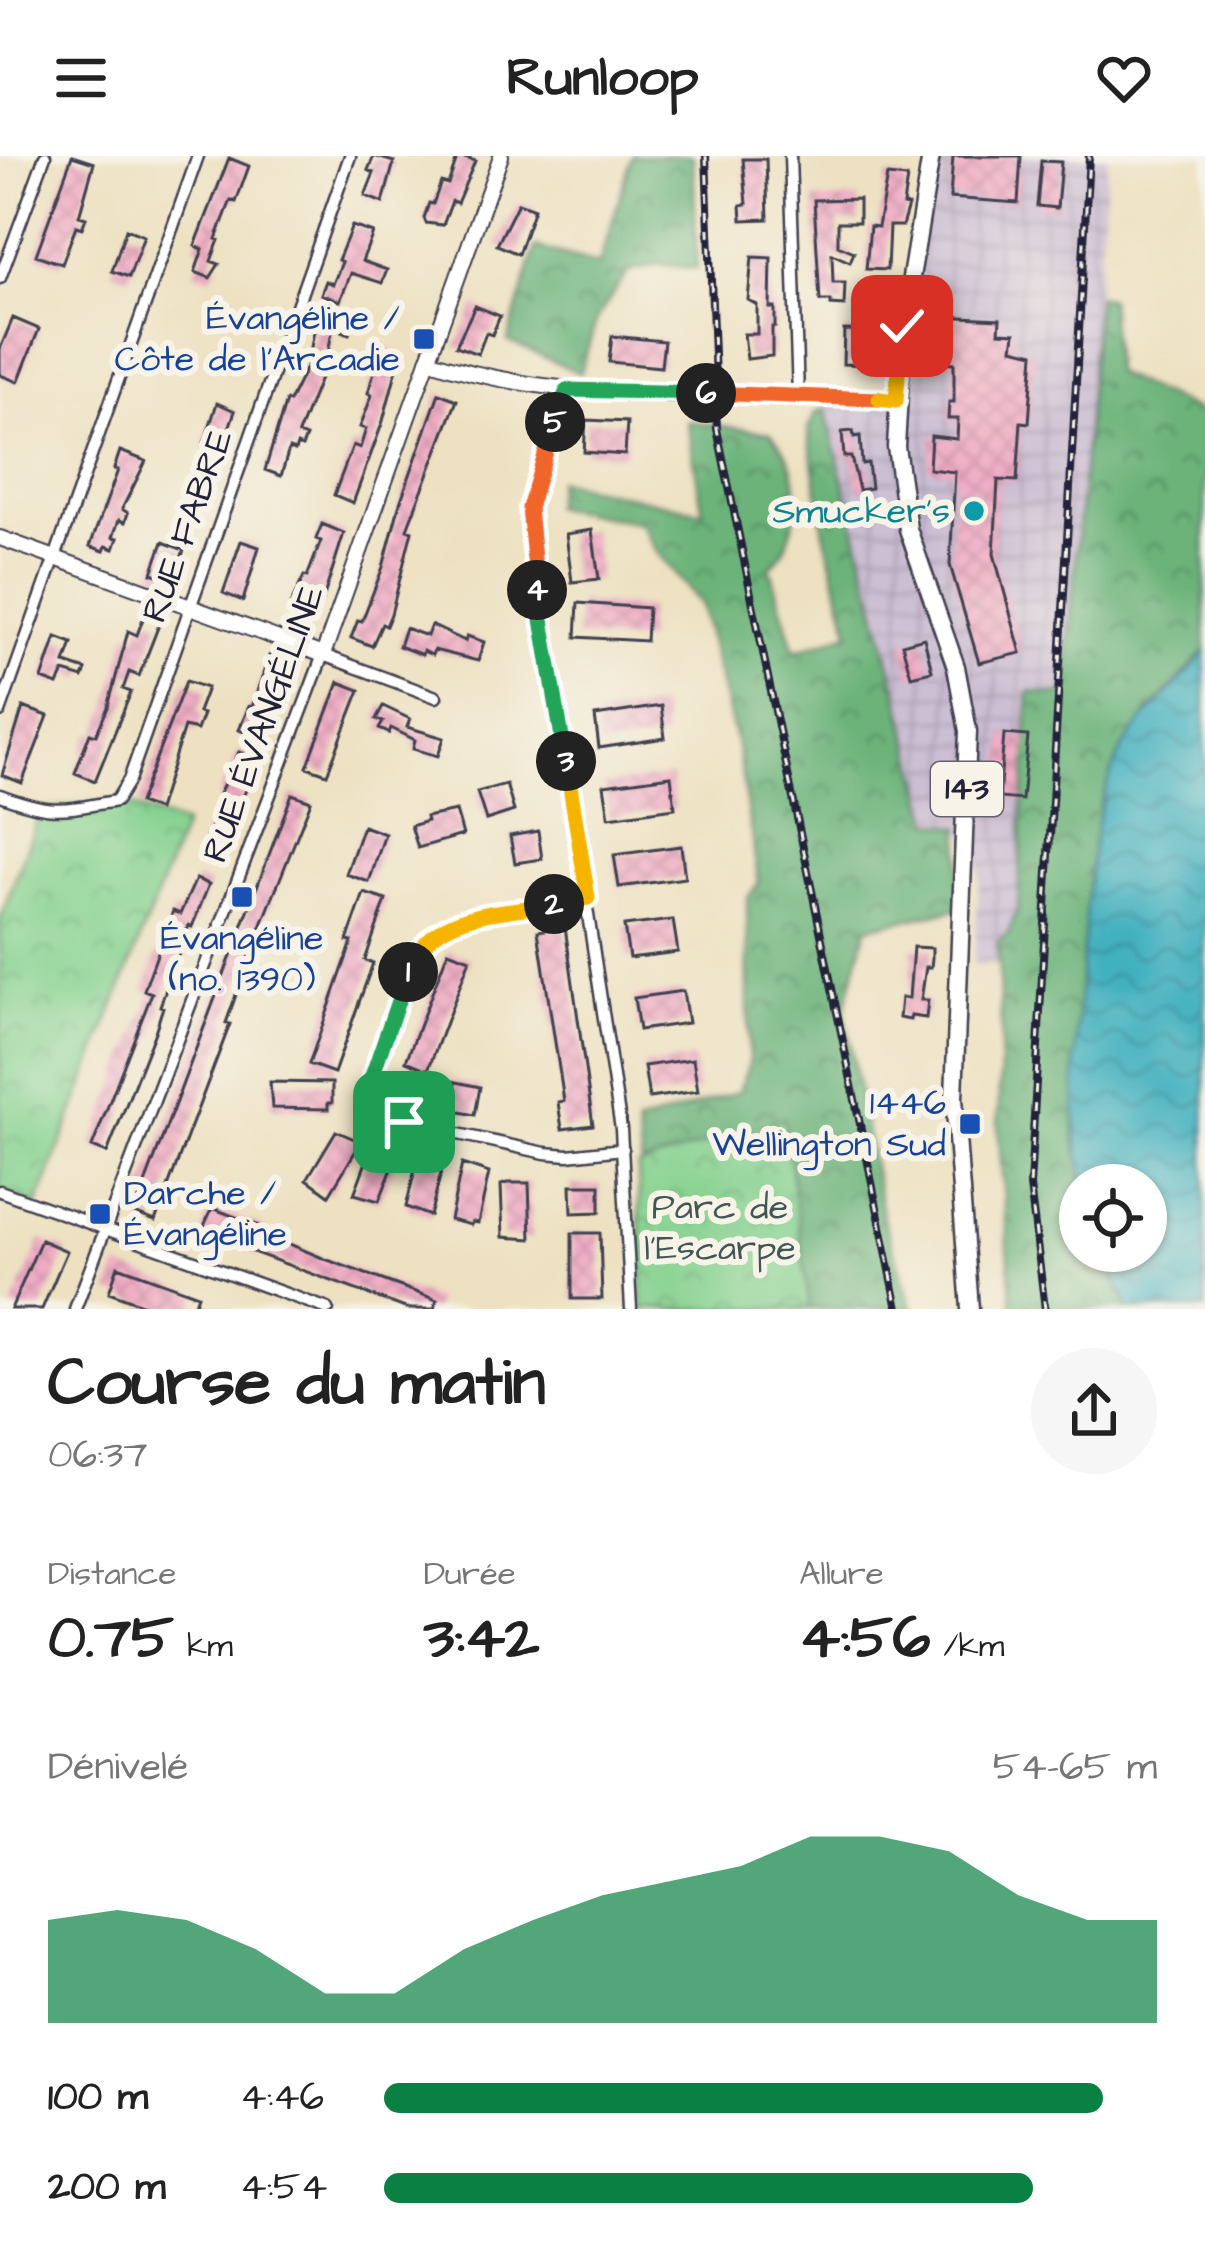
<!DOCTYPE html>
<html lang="fr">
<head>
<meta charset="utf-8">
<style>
	body { margin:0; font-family:"Architects Daughter",sans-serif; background:#f6f6f6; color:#222; height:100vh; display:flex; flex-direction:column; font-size:45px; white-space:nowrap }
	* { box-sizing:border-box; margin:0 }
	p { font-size:39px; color:#767676 }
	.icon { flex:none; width:66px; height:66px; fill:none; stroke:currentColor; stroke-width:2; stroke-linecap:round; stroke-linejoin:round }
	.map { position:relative; height:1153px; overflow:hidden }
	.details { display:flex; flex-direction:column; background:#fff; flex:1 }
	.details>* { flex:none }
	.controls { position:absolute; left:1059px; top:1008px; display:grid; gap:24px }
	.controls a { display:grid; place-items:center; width:108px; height:108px; border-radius:50%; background:#fff; box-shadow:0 3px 9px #0004; font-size:60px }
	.pin { position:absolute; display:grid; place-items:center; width:102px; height:102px; color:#fff; margin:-51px; border-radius:24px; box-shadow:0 6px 18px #0006 }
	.km { position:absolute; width:60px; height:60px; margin:-30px; border-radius:50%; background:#222; color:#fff; font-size:33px; line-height:60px; text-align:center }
	.round { display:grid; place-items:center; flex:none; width:126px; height:126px; border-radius:63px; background:#f6f6f6 }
	.headline { display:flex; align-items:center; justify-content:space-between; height:204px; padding:0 48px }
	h1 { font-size:66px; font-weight:700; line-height:90px }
	.figures { display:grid; grid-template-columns:repeat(3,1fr); gap:18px; height:204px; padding:12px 48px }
	.figures div { display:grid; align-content:center }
	.figures b { font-size:60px; font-weight:700 }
	.figures small { font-size:33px; font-weight:400 }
	.figures p { font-size:33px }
	.chart { height:336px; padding:24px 48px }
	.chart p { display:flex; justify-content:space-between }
	.chart svg { width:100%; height:216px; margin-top:12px; fill:#0b8043; opacity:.7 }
	ul { padding:0 48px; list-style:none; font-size:39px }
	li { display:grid; grid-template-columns:192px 144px 1fr; align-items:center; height:90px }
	li i { height:30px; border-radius:15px; background:#0b8043 }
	header { display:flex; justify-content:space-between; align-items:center; height:156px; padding:0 48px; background:#fff; font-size:54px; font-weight:700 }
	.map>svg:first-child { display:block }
</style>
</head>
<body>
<header><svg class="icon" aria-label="menu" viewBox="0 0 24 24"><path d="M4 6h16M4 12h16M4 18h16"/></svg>Runloop<svg class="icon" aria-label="heart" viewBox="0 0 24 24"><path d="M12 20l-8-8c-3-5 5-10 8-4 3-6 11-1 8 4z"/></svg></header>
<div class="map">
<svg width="1205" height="1153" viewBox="0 0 1205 1153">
	<defs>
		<pattern id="industrial-grid" width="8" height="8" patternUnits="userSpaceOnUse" patternTransform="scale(3)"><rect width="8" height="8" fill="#ccbed3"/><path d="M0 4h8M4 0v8" fill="none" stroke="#afa3b6"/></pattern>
		<pattern id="forest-crowns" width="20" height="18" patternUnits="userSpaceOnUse" patternTransform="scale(3)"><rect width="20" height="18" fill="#6cb37a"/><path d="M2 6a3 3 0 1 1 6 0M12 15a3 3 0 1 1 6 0" fill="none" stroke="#589165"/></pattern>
		<pattern id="park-crowns" width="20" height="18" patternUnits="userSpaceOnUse" patternTransform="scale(3)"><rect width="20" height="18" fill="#85d18f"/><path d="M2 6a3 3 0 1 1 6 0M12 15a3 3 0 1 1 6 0" fill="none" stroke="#73b37c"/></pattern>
		<pattern id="water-waves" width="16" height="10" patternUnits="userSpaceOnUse" patternTransform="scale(3)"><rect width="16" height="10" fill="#43b1bf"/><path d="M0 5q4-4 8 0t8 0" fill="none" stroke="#38909c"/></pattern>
		<pattern id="building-cross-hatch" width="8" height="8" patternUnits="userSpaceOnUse" patternTransform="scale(3)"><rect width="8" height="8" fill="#f0adc5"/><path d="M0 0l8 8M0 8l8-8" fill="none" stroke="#ce95aa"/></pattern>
	</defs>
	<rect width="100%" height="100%" fill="#f7f3e8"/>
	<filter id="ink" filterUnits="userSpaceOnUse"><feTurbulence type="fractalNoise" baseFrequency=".00833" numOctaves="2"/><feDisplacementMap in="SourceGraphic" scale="24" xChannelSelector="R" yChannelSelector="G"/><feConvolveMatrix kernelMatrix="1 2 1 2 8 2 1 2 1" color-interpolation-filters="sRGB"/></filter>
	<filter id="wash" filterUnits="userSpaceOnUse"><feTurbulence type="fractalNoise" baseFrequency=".004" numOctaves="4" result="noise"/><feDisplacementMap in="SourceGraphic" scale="48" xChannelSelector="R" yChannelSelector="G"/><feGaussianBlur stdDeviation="2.7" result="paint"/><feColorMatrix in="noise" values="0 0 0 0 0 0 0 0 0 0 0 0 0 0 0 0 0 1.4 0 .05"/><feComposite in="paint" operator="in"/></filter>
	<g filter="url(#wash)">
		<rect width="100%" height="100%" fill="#ede1c1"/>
		<path fill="url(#industrial-grid)" d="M931,0H1108L1043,807L974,809L980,711L961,671L931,667L854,379L823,241L895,245Z"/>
		<path fill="url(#forest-crowns)" stroke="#476a5a" stroke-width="3" d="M632,0H693L697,112L659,108L628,116L597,162L580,217L508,185L536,91L599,109Z
			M1097,140L1109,143L1114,217L1205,258V495L1147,558L1119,599L1100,649L1074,980L1084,1029H1080V1095H1102L1129,1153H1013L998,970L1001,876L998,786L1009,776L1018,752L1029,536L1065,539Z
			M825,253L931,666L961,671L958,753L867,771L844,855L883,1063L913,1153H660L637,969L738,936L749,908L747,743L759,727L738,595L700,447L655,394L641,367L553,351L557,324L703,356L687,265L771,277C777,285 784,293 788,301C804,332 796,389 770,411L795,495L850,477L824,376L808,273L816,256Z"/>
		<path fill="url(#park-crowns)" stroke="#547a65" stroke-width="3" d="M116,645L184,669L37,1050L0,1035V764L41,654Z
			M784,963L810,1153H643L638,1010Z"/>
		<path fill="url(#water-waves)" stroke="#326a7d" stroke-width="3" d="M1205,495V1153H1129L1102,1095H1146V1029H1084C1068,949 1077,872 1083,791C1089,727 1090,660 1118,602C1138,559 1179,533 1205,495Z"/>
		<g id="blocks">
			<path fill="url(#building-cross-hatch)" d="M72,0L94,7L79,60L86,62L82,72L76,70L62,108L36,99Z
				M374,0L394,6L383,47L365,40L374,17L368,14Z
				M458,0L475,5L457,47L452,45L443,69L426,67L424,62L429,47L433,48L441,26L448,28Z
				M953,0H1021L1018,47L950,42Z
				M229,2L249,10L236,46L231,44L216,83L219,84L211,105L219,108L210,122L195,116L203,93L195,90Z
				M743,3H766L768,63L742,64L741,49L747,48Z
				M1041,5L1061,6L1057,52L1037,50Z
				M887,20L907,22L903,49L908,50L902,70H889L887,114L866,113L870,70L878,71Z
				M859,43V66H838V89L854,96L850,106L832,98L833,127H845L844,150L831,149V145H820L814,44Z
				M518,47L534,53L518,98L497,89Z
				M352,70L373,77L362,105L387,114L382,127L351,117L340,145L321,138L326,125L333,128L342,106L338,104Z
				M126,73L144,80L129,121L112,115Z
				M752,101L771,102L770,152H775V171H772V200L747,203L744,178H757V149L748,144Z
				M331,150L351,159L349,165L354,167L349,178L333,171L326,207L298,278L306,281L302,291L297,289L295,295L289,293L281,320L265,314L286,245L289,246L308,207L315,170L322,172Z
				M475,150L500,160L492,179L486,177L478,198L456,190Z
				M940,160L1000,163L999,176L1015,177L1013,192L1034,197L1029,267L1021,266L1017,325L998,324L994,398L1021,497L979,507L950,409L955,316L929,313L931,280L957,283L958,263H948L949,246H954V207L937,206Z
				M13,162L39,173L18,226L0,219V193Z
				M844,174L874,175L871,209L843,208Z
				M612,180L664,185L661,211L609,206Z
				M381,191L401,197L383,265L353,347L334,339L353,289L360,292L366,273L360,271L372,239L368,237Z
				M439,237L457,244L407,373L412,375L391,458L386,470L382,468L372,490L351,482L358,464L362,465L383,411L400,347Z
				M217,247L235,255L220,298L203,291Z
				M586,264L627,266L625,299L584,296Z
				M853,275L854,281L860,280L862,308L868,307L871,332L859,334L851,301H844L842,276Z
				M120,295L146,305L122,353L128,357L125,366L119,364L113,381L118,382L114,393L106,390L104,395L90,390L118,314L114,313Z
				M322,368L344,377L323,443L320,442L312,462L308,461L306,466L291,460L293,456L288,454L304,420L307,421L321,385L316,383Z
				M592,374L599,423L572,426L566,378Z
				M241,385L259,391L243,445L223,437Z
				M163,386L184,394L173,424L152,417Z
				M578,447L648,452L646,485L576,481Z
				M144,460L160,466L139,520L129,516L123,533L131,536L95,625L75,617L90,577L96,579L108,551L128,475L137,479Z
				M431,469L465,485L467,480L484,486L478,505L434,494L432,499L423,495L422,499L399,490L405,472L427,480Z
				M56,481L72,487L65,507L86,514L83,522L64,516L58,529L42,523Z
				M924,482L932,515L911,520L902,488Z
				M269,500L293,508L261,583L239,574L249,550L252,551Z
				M186,525L207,532L198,556L203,558L197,574L184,571L158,654L139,647Z
				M339,526L360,534L327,618L307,611Z
				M383,550L410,563L407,571L444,582L438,600L413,593L415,584L391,572L389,577L379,573L383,566L376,563Z
				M661,550L665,582L599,592L595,560Z
				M23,551L48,560L22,627L2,619Z
				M1004,578L1028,580L1022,644L999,642Z
				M239,596L258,603L216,710L199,703L221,641L218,640Z
				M671,620L675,652L609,661L604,629Z
				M506,628L514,655L486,664L477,636Z
				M292,638L311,645L253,791L226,867L230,868L155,1065L134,1057Z
				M456,655L463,679L418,692L411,670L427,665L426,661Z
				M363,670L385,678L369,726L346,718Z
				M538,675L542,703L515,707L510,680Z
				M681,690L685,722L619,731L614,699Z
				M196,723L209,728L192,771L189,769L160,850L163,851L155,876L107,997L92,991L152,837L144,834L173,755L180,758Z
				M364,737L386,744L365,804L373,807L334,917L309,908L352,786L347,785Z
				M673,764L678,796L629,802L624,770Z
				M565,771L593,969L562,973L558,946L564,945L538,775Z
				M913,791L932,792V802L931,811H926L921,844H928L926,862L911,860L910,864L899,862L901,842H909Z
				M448,795L470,803L428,914L406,905Z
				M683,835L688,867L639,874L634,842Z
				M693,903L698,935L649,942L644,910Z
				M452,925L480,931L475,959L446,953Z
				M270,926L332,927V947H328V953L272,952Z
				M336,975L361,986L329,1039L307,1023Z
				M374,985L398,998L379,1045L354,1038Z
				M425,1000L444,1005L430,1060L406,1051L418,1001Z
				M462,1008L489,1017L478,1067L472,1066L471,1069L450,1064Z
				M507,1027H529L531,1083L503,1081L501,1029Z
				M571,1029H600V1056L572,1057Z
				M212,1052L265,1072L263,1077L325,1103L437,1144L434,1153H408L201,1077Z
				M572,1077H600L602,1143H572Z
				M41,1084L67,1095L42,1153H11Z
				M118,1110L198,1139L193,1153H155L109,1136Z"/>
		</g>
	</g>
	<g filter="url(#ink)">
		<use href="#blocks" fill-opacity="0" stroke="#403f4f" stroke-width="3"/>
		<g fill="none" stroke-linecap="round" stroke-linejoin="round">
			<g stroke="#403f4f" stroke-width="15">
				<path id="minor" d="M790,0L798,240
					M0,122L45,0
					M567,234L543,297L528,369L621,973L631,1153
					M0,556L198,0
					M0,639C53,659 62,654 116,645L129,624L350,0
					M588,742L457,765L431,778L413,803L372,915L370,938L386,958L403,966L545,997L568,999L623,993
					M0,1035L328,1153
					M75,1153L323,499L436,541"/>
			</g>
			<g stroke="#403f4f" stroke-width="18">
				<path id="tertiary" d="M428,204C578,255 740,230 896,245
					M0,382L323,499L501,0"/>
			</g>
			<g stroke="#403f4f" stroke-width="21">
				<path id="primary" d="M931,0L903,170L896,291L908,373L956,511L968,575L954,942L970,1153"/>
			</g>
			<use href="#minor" stroke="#fff" stroke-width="10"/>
			<use href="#tertiary" stroke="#fff" stroke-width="14"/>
			<use href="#primary" stroke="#fff" stroke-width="16"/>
			<g stroke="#22223b" stroke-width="8">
				<path id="rail" d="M706,0L717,273L898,1153
					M1045,1153L1030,1030L1089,0"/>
			</g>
			<use href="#rail" stroke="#f7f3e8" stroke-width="3" stroke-dasharray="9" stroke-linecap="butt"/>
		</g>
	</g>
	<g fill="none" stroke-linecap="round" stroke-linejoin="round" filter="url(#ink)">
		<g stroke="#fff" stroke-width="24">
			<path id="split-1" d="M404,966C384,957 370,949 370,926L408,816"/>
		</g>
		<g stroke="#fff" stroke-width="24">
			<path id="split-2" d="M408,816C431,753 497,758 554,748"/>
		</g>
		<g stroke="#fff" stroke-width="24">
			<path id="split-3" d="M554,748L588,742L566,605"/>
		</g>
		<g stroke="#fff" stroke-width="24">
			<path id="split-4" d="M537,434L566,605"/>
		</g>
		<g stroke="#fff" stroke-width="24">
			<path id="split-5" d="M537,434L529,352L555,266"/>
		</g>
		<g stroke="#fff" stroke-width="24">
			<path id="split-6" d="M555,266L567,234L706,237"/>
		</g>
		<g stroke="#fff" stroke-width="24">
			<path id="split-7" d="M706,237L879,243"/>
		</g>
		<g stroke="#fff" stroke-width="24">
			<path id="split-8" d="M879,243L896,245L902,170"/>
		</g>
		<use href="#split-1" stroke="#22a559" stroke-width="15"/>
		<use href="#split-2" stroke="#f5b400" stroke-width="15"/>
		<use href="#split-3" stroke="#f5b400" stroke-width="15"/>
		<use href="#split-4" stroke="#22a559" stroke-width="15"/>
		<use href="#split-5" stroke="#f0652b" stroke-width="15"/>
		<use href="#split-6" stroke="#22a559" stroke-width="15"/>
		<use href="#split-7" stroke="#f0652b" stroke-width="15"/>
		<use href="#split-8" stroke="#f5b400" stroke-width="15"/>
	</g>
	<g fill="#1a4fb4" stroke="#f7f3e8" stroke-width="4.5">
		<rect x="412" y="171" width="24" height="24" rx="6"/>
		<rect x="230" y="729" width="24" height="24" rx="6"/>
		<rect x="958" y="956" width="24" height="24" rx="6"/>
		<rect x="88" y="1046" width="24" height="24" rx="6"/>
	</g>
	<circle fill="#0f9aa8" stroke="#f7f3e8" stroke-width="4.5" cx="974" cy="355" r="12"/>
	<g text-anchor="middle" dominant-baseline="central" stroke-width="12" stroke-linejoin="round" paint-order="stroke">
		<rect fill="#f7f3e8" stroke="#62616f" stroke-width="3" x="931" y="606" width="72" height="54" rx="9"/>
		<g font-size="33" font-weight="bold" fill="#22223b">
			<text x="967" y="633">143</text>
		</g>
		<g font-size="36" fill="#164399" stroke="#f7f3e8" text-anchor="end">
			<text x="400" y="162">Évangéline /<tspan x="400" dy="41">Côte de l'Arcadie</tspan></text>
			<text x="242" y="782" text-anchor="middle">Évangéline<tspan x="242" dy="41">(no. 1390)</tspan></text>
			<text x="946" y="947">1446<tspan x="946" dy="41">Wellington Sud</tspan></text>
			<text x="124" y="1037" text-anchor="start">Darche /<tspan x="124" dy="41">Évangéline</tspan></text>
		</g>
		<g font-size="36" fill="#0d838f" stroke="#f7f3e8" text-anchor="end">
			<text x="950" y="355">Smucker's</text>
		</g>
		<g font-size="36" fill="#22223b" stroke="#f7f3e8">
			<text transform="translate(188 370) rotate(-70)">RUE FABRE</text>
			<text transform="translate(264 568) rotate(-70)">RUE ÉVANGÉLINE</text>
		</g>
		<g font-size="36" fill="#405754" stroke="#f7f3e8">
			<text x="720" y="1051">Parc de<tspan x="720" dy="41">l'Escarpe</tspan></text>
		</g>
	</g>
</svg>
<div class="controls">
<a><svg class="icon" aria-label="locate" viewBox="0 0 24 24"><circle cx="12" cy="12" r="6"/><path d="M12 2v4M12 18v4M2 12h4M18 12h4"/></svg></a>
</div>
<div class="pin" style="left:404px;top:966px;background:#1e9e55"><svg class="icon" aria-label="arrive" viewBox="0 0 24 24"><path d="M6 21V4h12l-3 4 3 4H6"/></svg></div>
<div class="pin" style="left:902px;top:170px;background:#d93025"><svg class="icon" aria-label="check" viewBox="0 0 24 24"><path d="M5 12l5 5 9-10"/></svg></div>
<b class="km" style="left:408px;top:816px">1</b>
<b class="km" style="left:554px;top:748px">2</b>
<b class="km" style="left:566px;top:605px">3</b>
<b class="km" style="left:537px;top:434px">4</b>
<b class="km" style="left:555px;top:266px">5</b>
<b class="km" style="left:706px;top:237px">6</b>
</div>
<section class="details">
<div class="headline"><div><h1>Course du matin</h1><p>06:37</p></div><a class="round"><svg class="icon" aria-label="share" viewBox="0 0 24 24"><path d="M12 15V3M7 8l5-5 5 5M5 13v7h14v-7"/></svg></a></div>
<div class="figures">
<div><p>Distance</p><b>0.75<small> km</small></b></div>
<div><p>Durée</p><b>3:42</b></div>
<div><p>Allure</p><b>4:56<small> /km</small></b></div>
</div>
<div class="chart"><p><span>Dénivelé</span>54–65 m</p>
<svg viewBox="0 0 160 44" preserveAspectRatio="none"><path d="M0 44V23L10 21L20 23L30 29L40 38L50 38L60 29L70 23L80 18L90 15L100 12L110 6L120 6L130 9L140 18L150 23L160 23V44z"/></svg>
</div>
<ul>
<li><b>100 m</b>4:46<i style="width:93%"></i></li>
<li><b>200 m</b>4:54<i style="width:84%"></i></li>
</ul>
</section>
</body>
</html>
